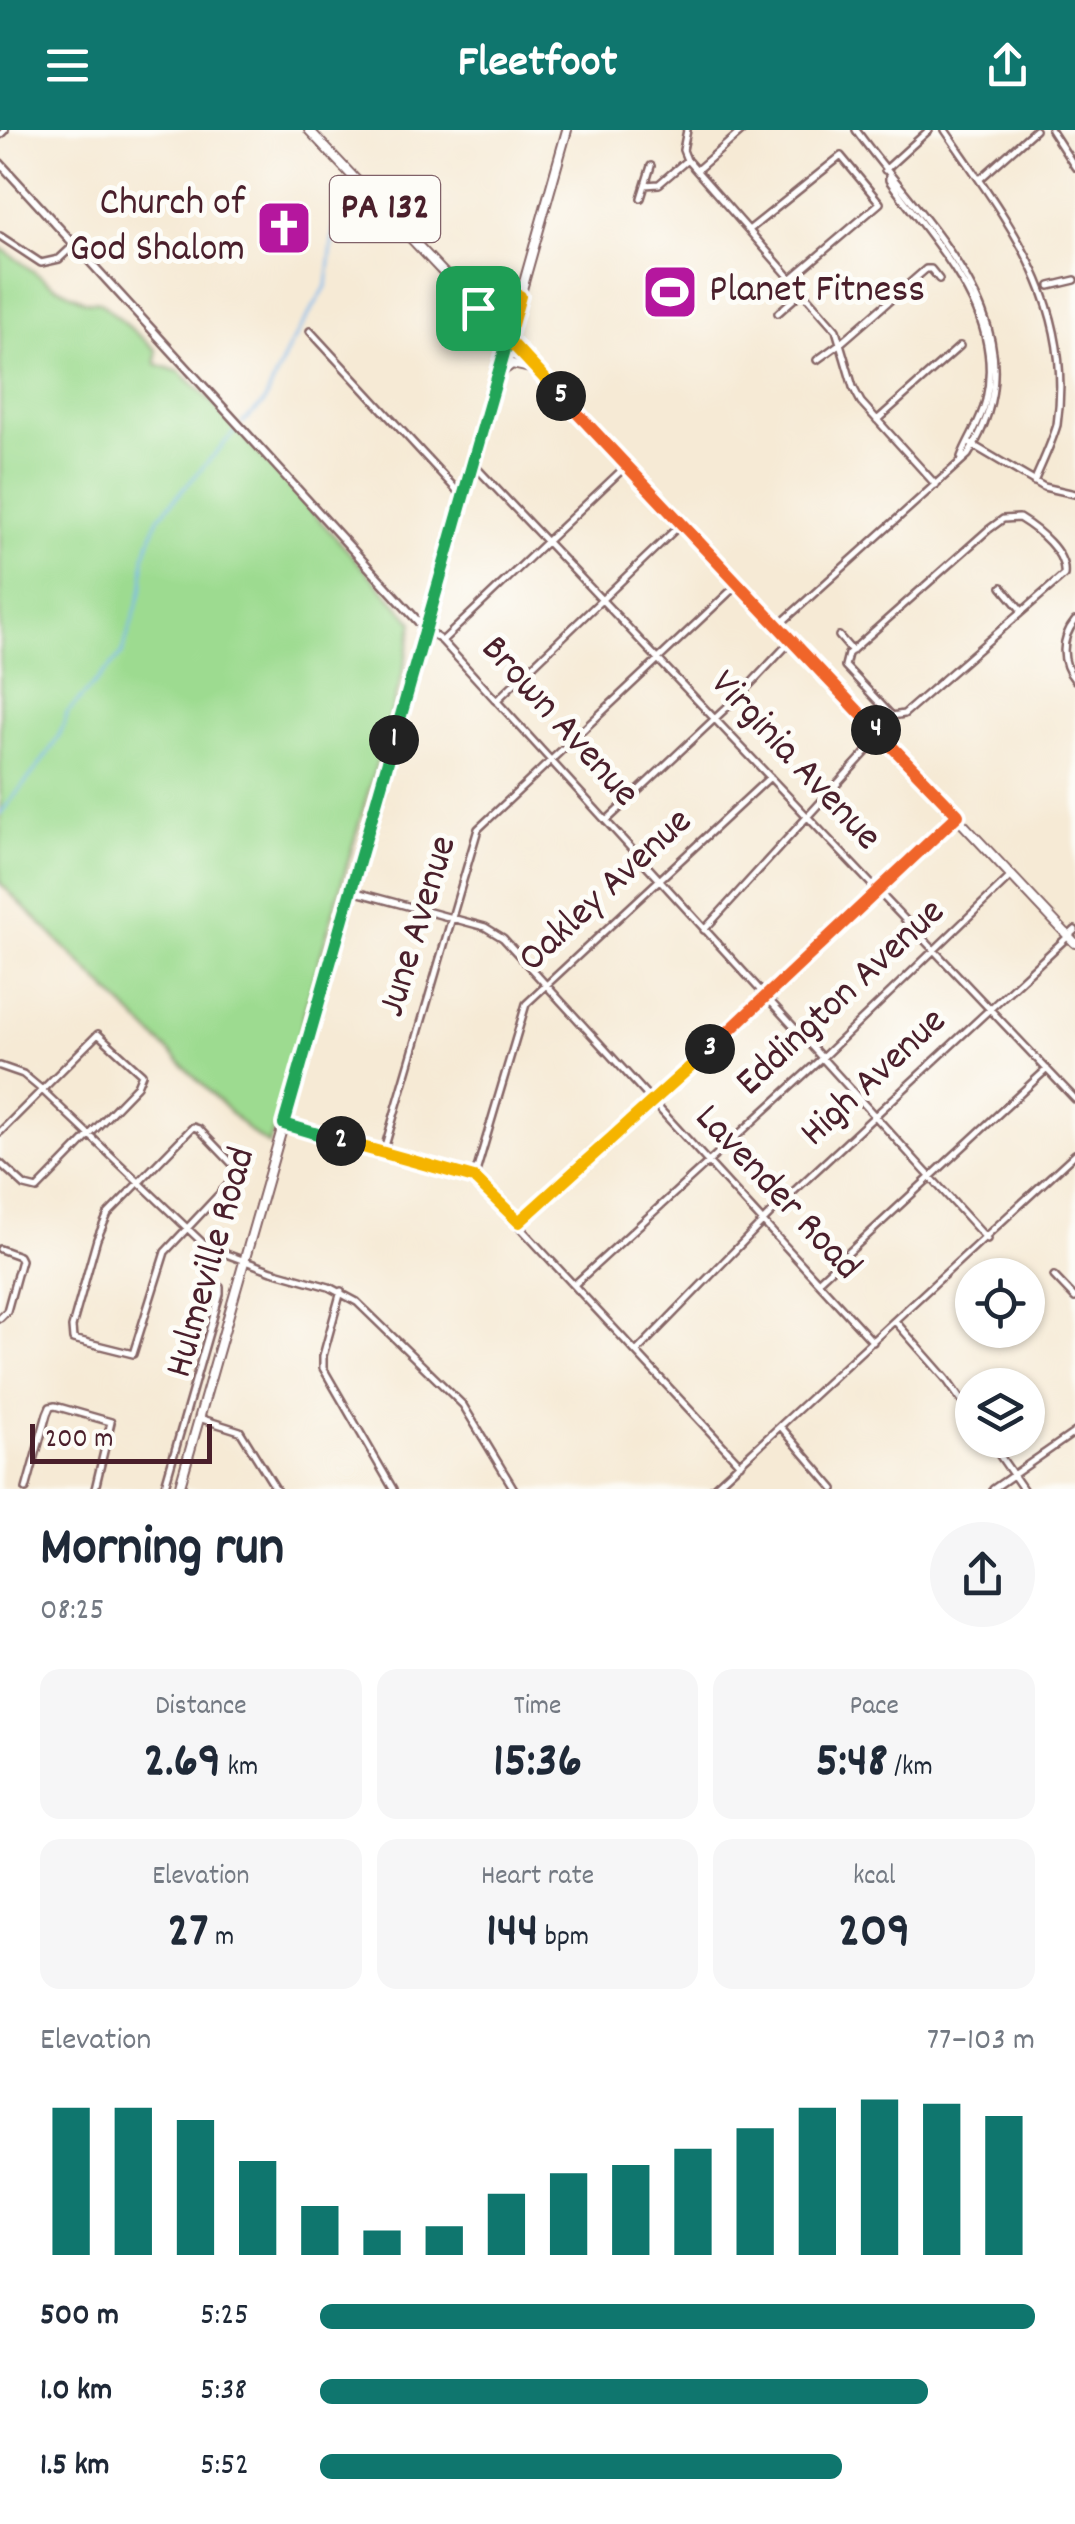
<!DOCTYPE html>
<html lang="en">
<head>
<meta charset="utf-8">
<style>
	body { margin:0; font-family:Dekko,sans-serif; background:#f6f6f7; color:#1f2937; height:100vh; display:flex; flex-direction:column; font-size:38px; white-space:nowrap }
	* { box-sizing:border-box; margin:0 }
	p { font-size:32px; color:#747a83 }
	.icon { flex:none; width:55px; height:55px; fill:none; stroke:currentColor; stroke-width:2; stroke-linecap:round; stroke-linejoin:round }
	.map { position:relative; height:1359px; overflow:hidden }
	.drawer { display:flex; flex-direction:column; background:#fff; flex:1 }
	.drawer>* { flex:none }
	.buttons { position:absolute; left:955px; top:1128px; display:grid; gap:20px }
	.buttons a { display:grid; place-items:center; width:90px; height:90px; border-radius:50%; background:#fff; box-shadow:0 2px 8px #0004; font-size:50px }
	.scale { position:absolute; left:30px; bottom:25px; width:182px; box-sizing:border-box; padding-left:10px; border:5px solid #4a1f2b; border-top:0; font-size:28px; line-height:35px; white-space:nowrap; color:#4a1f2b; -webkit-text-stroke:8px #fdfcf7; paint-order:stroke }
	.pin { position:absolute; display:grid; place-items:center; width:85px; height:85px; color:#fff; margin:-42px; border-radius:20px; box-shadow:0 5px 15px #0006 }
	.km { position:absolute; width:50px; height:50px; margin:-25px; border-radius:50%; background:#222; color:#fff; font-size:28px; line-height:50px; text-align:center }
	.round { display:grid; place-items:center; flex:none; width:105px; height:105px; border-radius:52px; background:#f6f6f7 }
	.headline { display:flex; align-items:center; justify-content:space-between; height:170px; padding:0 40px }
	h1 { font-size:55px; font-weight:800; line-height:75px }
	.figures { display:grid; grid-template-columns:repeat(3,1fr); gap:15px; height:170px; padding:10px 40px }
	.figures div { display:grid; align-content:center; border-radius:20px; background:#f6f6f7; text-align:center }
	.figures b { font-size:50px; font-weight:800 }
	.figures small { font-size:28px; font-weight:400 }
	.figures p { font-size:28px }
	.chart { height:280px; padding:20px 40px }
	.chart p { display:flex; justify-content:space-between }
	.chart svg { width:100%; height:180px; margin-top:10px; stroke:#0f766e; stroke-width:6 }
	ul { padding:0 40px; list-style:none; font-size:32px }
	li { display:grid; grid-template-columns:160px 120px 1fr; align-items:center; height:75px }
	li i { height:25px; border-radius:12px; background:#0f766e }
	header { display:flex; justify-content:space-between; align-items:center; height:130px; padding:0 40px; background:#0f766e; color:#fff; font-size:45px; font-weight:800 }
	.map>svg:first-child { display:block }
</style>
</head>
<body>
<header><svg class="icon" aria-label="menu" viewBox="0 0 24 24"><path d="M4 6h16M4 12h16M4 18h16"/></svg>Fleetfoot<svg class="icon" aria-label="share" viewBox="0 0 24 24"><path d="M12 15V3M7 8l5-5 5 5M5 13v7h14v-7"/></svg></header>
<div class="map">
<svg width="1075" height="1359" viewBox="0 0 1075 1359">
	<rect width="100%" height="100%" fill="#fdfcf7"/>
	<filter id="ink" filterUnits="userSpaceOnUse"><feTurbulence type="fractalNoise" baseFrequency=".01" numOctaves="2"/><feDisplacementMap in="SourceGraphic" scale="20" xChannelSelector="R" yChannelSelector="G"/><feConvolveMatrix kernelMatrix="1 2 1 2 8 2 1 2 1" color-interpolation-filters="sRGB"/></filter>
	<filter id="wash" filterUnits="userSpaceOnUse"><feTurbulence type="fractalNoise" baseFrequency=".0048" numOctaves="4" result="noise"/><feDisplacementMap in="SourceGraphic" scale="40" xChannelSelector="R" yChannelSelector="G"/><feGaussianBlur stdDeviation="2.25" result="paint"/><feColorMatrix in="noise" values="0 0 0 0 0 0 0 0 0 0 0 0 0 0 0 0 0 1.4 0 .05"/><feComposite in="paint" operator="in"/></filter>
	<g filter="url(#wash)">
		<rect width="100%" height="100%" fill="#f6ead5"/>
		<path fill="#9ddb90" stroke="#747d5e" stroke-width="2.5" d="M0,117L48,152L84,171L100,172L156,220V234L180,242L208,268L413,492L403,543L305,880L291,949L269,1015L247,999L0,753Z"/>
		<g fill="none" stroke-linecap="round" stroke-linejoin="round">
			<path stroke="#7bb8ee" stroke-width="2.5" d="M242,293L264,273L289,217L327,155L339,58
				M0,684C19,659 63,613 67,583L122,524L143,456L144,427L158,388L237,299"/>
		</g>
	</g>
	<g filter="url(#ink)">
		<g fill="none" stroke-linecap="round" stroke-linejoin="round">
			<g stroke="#866666" stroke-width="10">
				<path id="minor" d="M687,0L683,20L687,30L836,200L853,257L861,272L936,355
					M945,0C1008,92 1075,173 1057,295C1051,315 1042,333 1034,352
					M1051,0L1075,37
					M0,5L5,0
					M697,40L743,0
					M885,40L929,0
					M889,45V50C935,115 1006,183 986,270C981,291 969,307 961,327
					M980,49L1035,0
					M645,55L659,54L687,30
					M641,68L651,36
					M749,100L841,26L880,73L792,148
					M0,106L41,133L59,129L75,114
					M1050,156L1075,150
					M778,183L804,160
					M310,201L463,367
					M817,230L842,212L926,139H931L939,149
					M877,290L960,216
					M971,314L1044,357L1075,364
					M473,334L1075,969
					M1019,388C1037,399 1067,422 1064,445L904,584L892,586L845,536L848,524L988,400L1003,389Z
					M1002,457L1022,481
					M1075,491C1061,508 1060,532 1075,550
					M779,495L968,325C1049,198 924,96 856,0
					M425,499L442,511L987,1109
					M839,506L852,521
					M442,511L625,337
					M496,571L682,393
					M606,691L741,564L790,512
					M352,761L485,797L503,808L873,1212
					M704,800L880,607
					M0,936L23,944L41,959L207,1117L272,1141L329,1157L357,1172L463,1275L514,1359
					M285,994L477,1051L740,1334
					M193,997L199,999L240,1042L165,1122L133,1224L73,1209L72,1197L97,1109L108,1084Z
					M0,1002L98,904L142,944L137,956L37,1059L25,1056L0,1033
					M383,1023L478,699L738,454
					M474,1049L526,874L770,647
					M519,1092L766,868L956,686
					M0,1119L19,1126L21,1130L7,1181L0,1188
					M1054,1146L1075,1168
					M818,1151L1047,939
					M575,1154L821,929L1011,746
					M341,1161L323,1226V1238L393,1359
					M895,1191L946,1249L972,1286
					M637,1221L778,1076L1075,800
					M199,1288L240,1301L276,1359
					M781,1297L834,1359
					M989,1310L1023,1359
					M26,1359L47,1284L50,1277L55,1276L111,1292L95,1359
					M164,1359L220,1164V1157C202,1147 198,1135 207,1117
					M712,1359L1075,1024
					M993,1359L1075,1302"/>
			</g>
			<g stroke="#866666" stroke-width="11">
				<path id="tertiary" d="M0,33L425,499"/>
			</g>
			<g stroke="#866666" stroke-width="12">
				<path id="secondary" d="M179,1359L508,209"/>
			</g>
			<g stroke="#866666" stroke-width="12">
				<path id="primary" d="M309,0L1075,813
					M480,179L503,180L517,170
					M508,209L567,0
					M498,244L512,234L535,239"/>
			</g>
			<use href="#minor" stroke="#fff" stroke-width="5"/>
			<use href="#tertiary" stroke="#fff" stroke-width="6"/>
			<use href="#secondary" stroke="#fff" stroke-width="8"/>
			<use href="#primary" stroke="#fff" stroke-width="8"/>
		</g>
	</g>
	<g fill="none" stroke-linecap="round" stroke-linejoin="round" filter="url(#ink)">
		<g stroke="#fff" stroke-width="20">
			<path id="split-1" d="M394,610L508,209L478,178"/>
		</g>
		<g stroke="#fff" stroke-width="20">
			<path id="split-2" d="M341,1011L284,994L394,610"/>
		</g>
		<g stroke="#fff" stroke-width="20">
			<path id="split-3" d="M341,1011L474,1048L519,1092L710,919"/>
		</g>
		<g stroke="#fff" stroke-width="20">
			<path id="split-4" d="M710,919L958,685L876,600"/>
		</g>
		<g stroke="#fff" stroke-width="20">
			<path id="split-5" d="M561,266L876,600"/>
		</g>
		<g stroke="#fff" stroke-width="20">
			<path id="split-6" d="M478,178L503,180L520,166L508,209L561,266"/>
		</g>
		<use href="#split-1" stroke="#22a559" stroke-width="12"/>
		<use href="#split-2" stroke="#22a559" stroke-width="12"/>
		<use href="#split-3" stroke="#f5b400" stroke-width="12"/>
		<use href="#split-4" stroke="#f0652b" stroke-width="12"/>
		<use href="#split-5" stroke="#f0652b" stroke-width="12"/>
		<use href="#split-6" stroke="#f5b400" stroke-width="12"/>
	</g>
	<defs>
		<g id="church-square" transform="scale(2.875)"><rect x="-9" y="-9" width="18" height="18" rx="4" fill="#b5179e" stroke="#fdfcf7"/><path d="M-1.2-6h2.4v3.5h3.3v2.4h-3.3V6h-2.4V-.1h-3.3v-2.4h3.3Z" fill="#fff"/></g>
		<g id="stadium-square" transform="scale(2.875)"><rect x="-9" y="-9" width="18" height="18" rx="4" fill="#b5179e" stroke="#fdfcf7"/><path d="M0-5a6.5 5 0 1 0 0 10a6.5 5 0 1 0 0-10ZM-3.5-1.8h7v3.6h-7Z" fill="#fff"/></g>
	</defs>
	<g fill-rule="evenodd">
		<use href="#church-square" x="284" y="98"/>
		<use href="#stadium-square" x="670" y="162"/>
	</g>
	<g text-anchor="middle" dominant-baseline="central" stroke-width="10" stroke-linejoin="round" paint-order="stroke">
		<rect fill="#fdfcf7" stroke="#806168" stroke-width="2.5" x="330" y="46" width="110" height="66" rx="8"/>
		<g font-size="38" font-weight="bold" fill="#4a1f2b">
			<text x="385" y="79">PA 132</text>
		</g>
		<g font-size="40" fill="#4a1f2b" stroke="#fdfcf7" text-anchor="end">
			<text x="245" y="75">Church of<tspan x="245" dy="46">God Shalom</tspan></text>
			<text x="709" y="162" text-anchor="start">Planet Fitness</text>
		</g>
		<g font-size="40" fill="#4a1f2b" stroke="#fdfcf7">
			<text transform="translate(558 593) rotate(48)">Brown Avenue</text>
			<text transform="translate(794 632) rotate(47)">Virginia Avenue</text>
			<text transform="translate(607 762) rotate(-43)">Oakley Avenue</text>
			<text transform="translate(420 797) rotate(-73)">June Avenue</text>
			<text transform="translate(842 869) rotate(-43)">Eddington Avenue</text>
			<text transform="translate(875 949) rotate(-43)">High Avenue</text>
			<text transform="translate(776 1064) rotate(47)">Lavender Road</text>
			<text transform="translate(213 1133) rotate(-74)">Hulmeville Road</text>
		</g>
	</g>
</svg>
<div class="buttons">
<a><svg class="icon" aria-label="locate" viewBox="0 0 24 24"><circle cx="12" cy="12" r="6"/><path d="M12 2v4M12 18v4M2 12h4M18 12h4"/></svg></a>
<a><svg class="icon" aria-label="layers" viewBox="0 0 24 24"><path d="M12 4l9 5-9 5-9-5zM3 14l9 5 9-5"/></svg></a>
</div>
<div class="scale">200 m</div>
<div class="pin" style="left:478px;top:178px;background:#1e9e55"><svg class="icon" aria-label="arrive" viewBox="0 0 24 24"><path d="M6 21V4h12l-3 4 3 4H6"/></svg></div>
<b class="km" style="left:394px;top:610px">1</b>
<b class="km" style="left:341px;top:1011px">2</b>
<b class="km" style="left:710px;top:919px">3</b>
<b class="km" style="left:876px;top:600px">4</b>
<b class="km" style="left:561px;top:266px">5</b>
</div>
<section class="drawer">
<div class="headline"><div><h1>Morning run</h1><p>08:25</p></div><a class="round"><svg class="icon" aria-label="share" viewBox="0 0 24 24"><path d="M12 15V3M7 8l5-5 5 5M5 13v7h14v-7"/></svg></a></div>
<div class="figures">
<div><p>Distance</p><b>2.69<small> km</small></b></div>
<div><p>Time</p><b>15:36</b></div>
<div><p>Pace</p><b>5:48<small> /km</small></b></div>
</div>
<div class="figures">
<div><p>Elevation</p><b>27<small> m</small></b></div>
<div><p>Heart rate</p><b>144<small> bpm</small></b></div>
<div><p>kcal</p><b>209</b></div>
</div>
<div class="chart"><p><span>Elevation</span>77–103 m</p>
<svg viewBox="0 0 160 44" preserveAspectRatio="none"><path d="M5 44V8M15 44V8M25 44V11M35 44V21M45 44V32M55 44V38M65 44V37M75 44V29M85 44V24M95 44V22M105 44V18M115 44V13M125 44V8M135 44V6M145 44V7M155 44V10"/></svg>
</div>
<ul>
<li><b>500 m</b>5:25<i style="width:100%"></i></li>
<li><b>1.0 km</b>5:38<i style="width:85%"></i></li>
<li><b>1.5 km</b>5:52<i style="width:73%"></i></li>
</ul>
</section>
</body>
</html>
